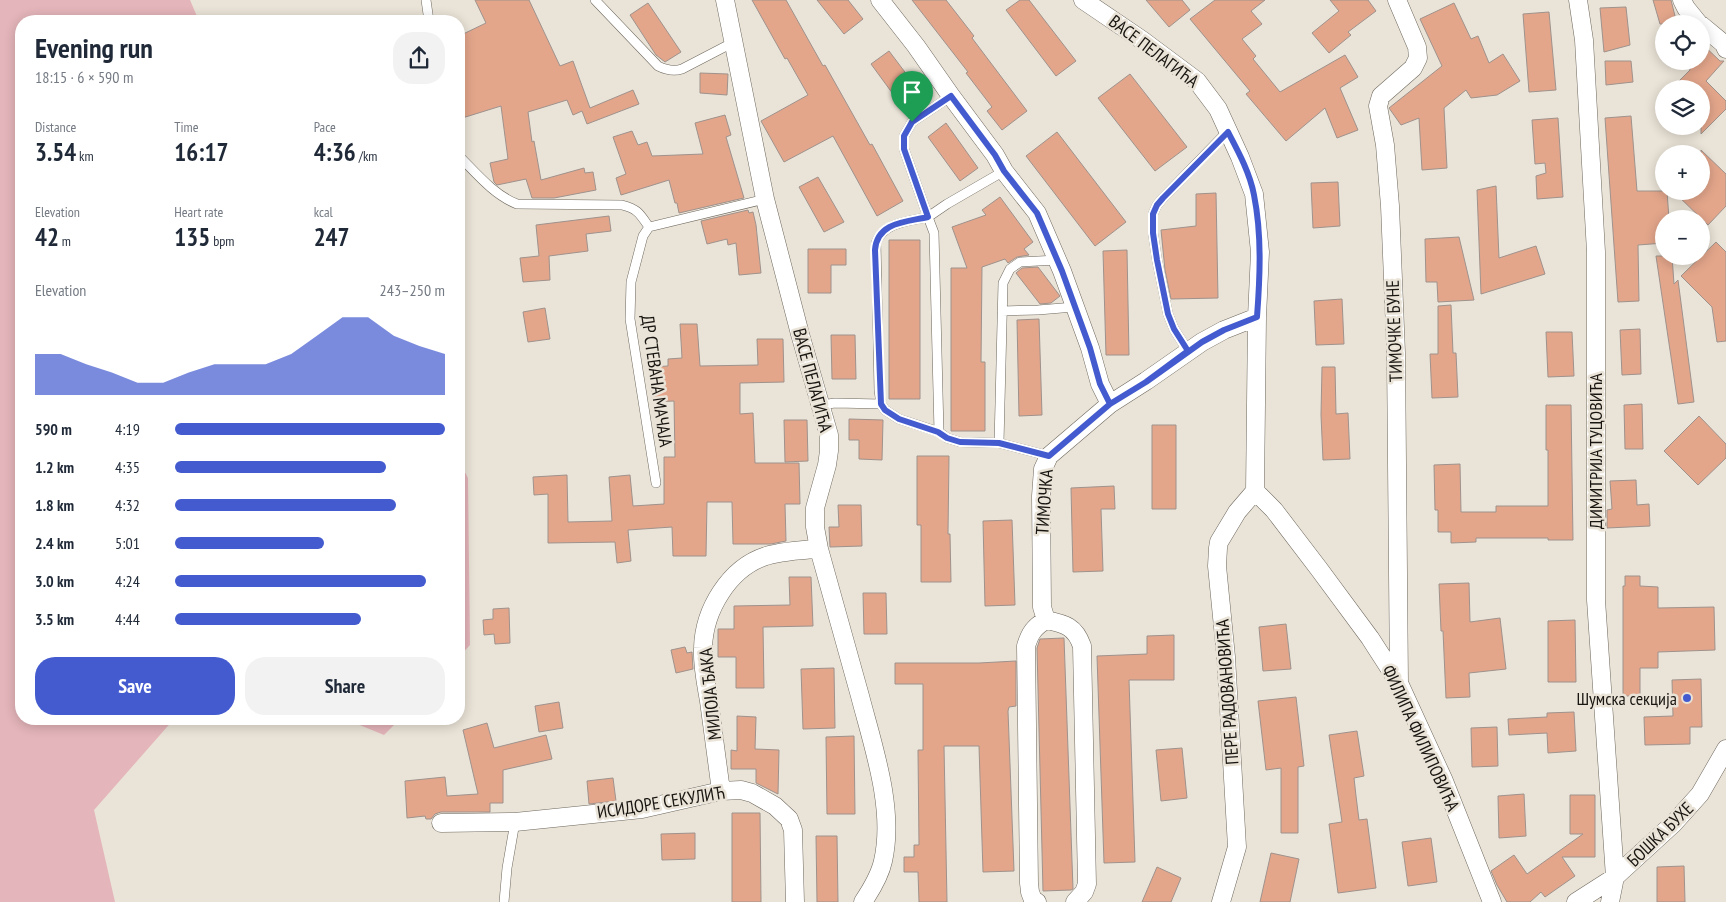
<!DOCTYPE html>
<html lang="en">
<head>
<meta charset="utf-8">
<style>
	body { margin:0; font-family:"PT Sans Narrow",sans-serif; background:#f2f2f3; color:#1f2937; height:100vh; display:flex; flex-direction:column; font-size:19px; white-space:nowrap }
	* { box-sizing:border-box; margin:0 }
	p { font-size:16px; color:#747a83 }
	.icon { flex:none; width:28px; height:28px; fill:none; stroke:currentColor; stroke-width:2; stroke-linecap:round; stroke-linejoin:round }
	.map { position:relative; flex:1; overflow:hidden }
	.sheet { position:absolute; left:15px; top:15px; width:450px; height:710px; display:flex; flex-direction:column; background:#fff; border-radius:20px; box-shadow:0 2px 12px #0003 }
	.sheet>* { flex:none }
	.tools { position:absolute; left:1655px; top:15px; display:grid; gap:10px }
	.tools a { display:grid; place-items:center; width:55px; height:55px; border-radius:50%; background:#fff; box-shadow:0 2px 12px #0003; font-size:25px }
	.pin { position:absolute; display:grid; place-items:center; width:42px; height:42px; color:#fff; margin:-51px -21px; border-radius:50% 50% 50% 0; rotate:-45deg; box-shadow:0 0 5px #0007 }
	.pin .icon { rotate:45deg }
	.round { display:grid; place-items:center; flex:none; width:52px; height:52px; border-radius:20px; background:#f2f2f3 }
	.overview { display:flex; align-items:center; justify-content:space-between; height:85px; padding:0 20px }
	h1 { font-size:28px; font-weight:800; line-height:38px }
	.metrics { display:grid; grid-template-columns:repeat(3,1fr); gap:8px; height:85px; padding:5px 20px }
	.metrics div { display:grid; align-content:center }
	.metrics b { font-size:25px; font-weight:800 }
	.metrics small { font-size:14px; font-weight:400 }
	.metrics p { font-size:14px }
	.chart { height:140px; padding:10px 20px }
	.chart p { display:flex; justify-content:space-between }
	.chart svg { width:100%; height:90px; margin-top:5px; fill:#435bcf; opacity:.7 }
	.action { display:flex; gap:10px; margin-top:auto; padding:10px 20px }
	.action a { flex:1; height:58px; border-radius:20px; background:#435bcf; color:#fff; font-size:20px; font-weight:800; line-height:58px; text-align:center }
	.action a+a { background:#f2f2f3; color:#1f2937 }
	ul { padding:0 20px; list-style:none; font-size:16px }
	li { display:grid; grid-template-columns:80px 60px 1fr; align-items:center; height:38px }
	li i { height:12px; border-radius:6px; background:#435bcf }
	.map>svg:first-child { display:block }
</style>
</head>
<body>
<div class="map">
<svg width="1726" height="902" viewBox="0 0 1726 902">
	<rect width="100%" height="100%" fill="#eae3d7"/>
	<path fill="#e4b5ba" d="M0,0H190L199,21H21V719H174L94,810L115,902H0Z
		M459,461L468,478L470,645L459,657Z
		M345,719H400L384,735Z"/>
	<path fill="#e3a68b" stroke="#9f928c" d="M475,0H529L560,66L573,61L590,108L633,90L639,104L587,124L582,111L573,115L567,100L528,112L532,142L534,141L541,180L584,168L585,173L593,172L596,190L554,198H532L526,179L497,185L494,182L490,163L508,159L501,106L459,119V36L486,23Z
		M752,0H786L823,66L825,65L870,145L872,144L903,201L877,216L833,136L784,162L761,121L808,95L787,58L785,59Z
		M817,0H848L863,19L844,34Z
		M912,0H946L974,36L972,38L1027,111L1002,130L987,111L992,107L966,73L968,72Z
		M1020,0H1029L1076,61L1056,76L1006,10Z
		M1146,0H1182L1190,10L1169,27Z
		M1215,0H1265L1251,11L1262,24L1242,39L1256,56L1253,59L1280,92L1345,55L1358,77L1340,88L1358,130L1337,138L1325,108L1286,141L1246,94L1250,91L1190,19Z
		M1330,0H1368L1376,11L1348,32L1351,35L1329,53L1312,33L1339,11Z
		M1653,0H1671L1677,24H1660Z
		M648,3L681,52L665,62L656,55L630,15Z
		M1454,3L1471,39L1478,36L1489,63L1503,54L1520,81L1497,95L1471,98L1466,90L1444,108L1447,168L1422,170L1419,118L1401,125L1389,108L1442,66L1420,19Z
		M1626,7L1630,45L1604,52L1600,8Z
		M1549,12L1556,90L1529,92L1523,14Z
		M1701,43L1720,61H1724L1706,81L1726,101V109L1701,134V89H1671L1690,70L1689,61H1701Z
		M889,51L923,96L904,109L871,64Z
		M1605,61H1631L1633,82L1606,85Z
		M700,73L728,74L727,95L700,93Z
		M1130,74L1187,147L1155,171L1098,98Z
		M725,115L731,135L726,137L744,198L679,213L677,203H675L669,180L621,195L616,178L626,174L613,137L632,131L638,145L647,142L652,156L703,154L695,123Z
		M1631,116L1637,191H1667L1669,219H1664V243L1638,245L1639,301L1618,302L1605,118Z
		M1558,118L1563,197L1537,199L1536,176L1546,173L1545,163L1535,164L1532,120Z
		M946,123L978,168L960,181L928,137Z
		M1057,132L1126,222L1095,246L1026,156Z
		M1701,150L1726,174V206L1708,225L1673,191H1701Z
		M818,177L844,222L824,232L799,187Z
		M1338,182L1340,226L1313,228L1311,183Z
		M1496,186L1499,258L1536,246L1545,274L1481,294L1477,190Z
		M1216,193L1218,298L1171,299L1165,270L1161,230L1196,226V194Z
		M1000,197L1033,242L1024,249L1029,255L1017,257L1008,263L1005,259L982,267L981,362H985V431H951V268H967L952,227L986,215L982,210Z
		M748,210L749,213L753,212L756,225L761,273L739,275L736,243L728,245L727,239L707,244L701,221Z
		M609,216L611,231L586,234L588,251L549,256L550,280L523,282L520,258L539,256L536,225Z
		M1459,237L1474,300L1438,302L1437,282H1426L1425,239Z
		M889,240H920V399H889Z
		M1716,242L1726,252V341L1717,342L1712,307L1681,276Z
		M808,249H846V265H831V293H808Z
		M1127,250L1129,355H1106L1103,251Z
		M1656,256H1672L1674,284L1678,280L1694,402L1678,404Z
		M1038,267L1060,296L1051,303L1040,304L1016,273L1022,268Z
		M1342,299L1344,344L1316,345L1314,301Z
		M1451,305L1453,353H1456L1458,397L1432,398L1430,354H1438V306Z
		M545,308L550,339L528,342L523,312Z
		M1039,319L1042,415L1019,416L1017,320Z
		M680,324H697L700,366L758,365L757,339H783L784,382L740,383V414L753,413L755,463H799L800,504H785L786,541L771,544H733L732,502H707L706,556H673L672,527L628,530L631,561L617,563L615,542L548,543V494L534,495L533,477L567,475L568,522L612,521L609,477L630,475L633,506L664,504V457H675L674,401L652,402L651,367L668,366V359L682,358Z
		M1640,329L1641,374L1622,375L1620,330Z
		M1546,332H1572L1574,376L1548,377Z
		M831,335H855L856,379H832Z
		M1322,367H1335L1336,414L1348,413L1350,459L1323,460L1321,415Z
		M1642,404L1643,449H1625L1624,405Z
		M1546,405H1571L1573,540H1548V538H1476V542L1451,543V532H1438V510H1435L1434,465L1460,464L1461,512H1496V506H1548V450H1546Z
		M1699,416L1726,444V458L1698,485L1664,451Z
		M849,419L883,420L882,460L859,459V440H849Z
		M784,420H807L808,461L785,462Z
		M1152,425H1176V509H1152Z
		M917,456H949L948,534H950L951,582H921V525H917Z
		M1636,480L1637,505L1649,504L1650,526L1607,528V510L1612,509L1610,481Z
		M1114,486L1115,509H1101L1103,571L1073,572L1071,488Z
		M838,505H861L862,546L830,547L829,527H839Z
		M1012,520L1015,605L985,606L983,521Z
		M1625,576H1640V586L1658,587V608L1714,607L1715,650L1658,652V668H1640V696H1623V586H1625Z
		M789,577H811L813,626L763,627L764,688H736V657H718V629H734V606L790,605Z
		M1469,583L1470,622L1500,618L1506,669L1469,673L1470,697L1446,698L1443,631H1441L1439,584Z
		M863,593H886L887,634H864Z
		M509,608L510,643L495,644L494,634L484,635L483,620L493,619V609Z
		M1575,620L1576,682H1548V621Z
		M1286,624L1291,669L1263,671L1259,627Z
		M1174,635V680H1129L1135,862L1104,863L1097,656L1147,654V636Z
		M1064,638L1073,889L1071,890L1043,891L1037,648L1040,639Z
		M685,647L687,653L692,652L693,669L676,673L671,650Z
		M1016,661V706L1009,707L1008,711L1014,871L983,872L979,746H944L947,902H919L918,872H904V857H914V845H919L918,750H923V684H895V663H979Z
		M834,668L835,728L803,729L801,669Z
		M1701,679L1702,727H1690V744L1645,745L1644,717L1673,716L1672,680Z
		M1296,697L1304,766L1298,767V833H1281V768L1266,770L1258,701Z
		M559,702L563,728L539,732L535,706Z
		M1574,712L1576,751L1548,753L1547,733L1509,735L1508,719L1547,717V713Z
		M737,716L756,717L755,749L779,750L778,794L756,783V769H731V750L737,751Z
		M487,723L494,748L546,735L552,759L503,770V803H490V812H441L435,814L431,819H426L425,816L407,818L405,781L445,777L447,796L478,794L463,730Z
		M1497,727L1498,766L1472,767L1471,728Z
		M1357,731L1364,776L1354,778L1356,796L1359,820L1367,819L1376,888L1338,893L1329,824L1342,822L1329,735Z
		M854,736L855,814H827L826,737Z
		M1182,748L1187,798L1161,801L1156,750Z
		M613,778L616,801L589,804L587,781Z
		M1524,794L1526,836L1499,838L1498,796Z
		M1570,795H1595V857H1562L1575,876L1545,897L1541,892L1530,902H1507L1497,885L1491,871L1514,855L1527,874L1583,834H1570Z
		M732,813H760L761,902H732Z
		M695,833V859L662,860L661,834Z
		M816,836H837L838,902H817Z
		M1431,838L1437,882L1408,886L1402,842Z
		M1271,853L1299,859L1290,902H1260Z
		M1684,866L1685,902H1657V867Z
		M1157,867L1181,878L1171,902H1142Z"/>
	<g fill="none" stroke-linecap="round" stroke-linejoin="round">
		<g stroke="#6e685e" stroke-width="10">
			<path id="lane" d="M426,0L429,21
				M595,0L658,66C666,70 673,72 682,69L734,42
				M951,96L912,122L904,136V149L928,217C910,221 883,222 876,243L879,390L881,404L885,410L899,419L939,432L947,438L960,442L999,443L1049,456
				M459,156C476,173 494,195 517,204L622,205C638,209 640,214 649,227
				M649,227L643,236L631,282L630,319L656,483
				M649,227L765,199
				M1002,311L1038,310L1074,307
				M1188,351L1174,329L1168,314L1157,260L1153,233V214L1157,205L1163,198L1228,131
				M821,405L835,403L881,404
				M939,432L934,233L928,217L947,204L1004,171
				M999,443L1003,283L1010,269L1020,262L1057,260
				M504,902L507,868L515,822"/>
		</g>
		<g stroke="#6e685e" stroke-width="19">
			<path id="street" d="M725,0L765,199L800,334L829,435V451L827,465L815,508V527L819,549C833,598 846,647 860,696C873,746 895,809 883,861C880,875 871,890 863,902
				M880,0L916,46L951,96L995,155L1004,171L1037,213L1062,271L1090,348L1100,384L1110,404
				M1083,0L1142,40L1197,81L1218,109L1240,157L1254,194L1260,252L1257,317L1255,491
				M1397,0L1417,47L1418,58L1413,68L1381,96L1378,106L1385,145L1390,206L1396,353L1399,683
				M1578,0L1584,40L1596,252V600L1615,877L1610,902
				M1682,0L1686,8L1699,24
				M1701,25L1724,44L1726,49
				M1255,491L1274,510L1319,569L1370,638L1399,683L1444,781L1492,902
				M1046,620L1042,607L1041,496L1043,469L1049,456L1110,404L1146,381L1202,342L1224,330L1257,317
				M721,791C717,761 713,731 709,701C706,683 702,666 703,648C704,610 729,568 766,556C783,551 802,550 819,549
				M441,823L515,822L642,809L721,791L741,790L752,793L775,806L789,819L793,830L795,902
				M1037,902L1033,900L1030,892L1029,883L1026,646C1030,633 1034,627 1046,620C1065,624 1075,626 1082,646L1087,884L1084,892L1075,902
				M1221,902L1237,847L1226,657L1217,566L1218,548L1219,542L1237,512L1255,491
				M1576,902L1615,877L1674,823L1700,794L1726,749"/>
		</g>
		<use href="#lane" stroke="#fff" stroke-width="9"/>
		<use href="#street" stroke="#fff" stroke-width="18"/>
	</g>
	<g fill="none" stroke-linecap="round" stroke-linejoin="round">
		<g stroke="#fff" stroke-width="10">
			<path id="route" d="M912,122L904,136V149L928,217C906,222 877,222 875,250L881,404L885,410L899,419L938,432L947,438L960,442L999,443L1049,456L1110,404L1146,382L1202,342L1224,330L1257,317C1260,277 1262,235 1254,195C1250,173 1238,151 1228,132L1163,198L1157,205L1153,214V233L1157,260L1168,314L1174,329L1188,351L1146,382L1110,404L1100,384L1090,348L1062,271L1037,213L1004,171L995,155L951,96L912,122"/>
		</g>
		<use href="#route" stroke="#435bcf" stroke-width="6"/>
	</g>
	<circle fill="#435bcf" stroke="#eae3d7" stroke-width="2" cx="1687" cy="698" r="5"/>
	<g text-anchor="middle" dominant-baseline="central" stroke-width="5" stroke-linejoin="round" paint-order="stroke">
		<g font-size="18" fill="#191612" stroke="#eae3d7">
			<text transform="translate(1154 51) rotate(37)">ВАСЕ ПЕЛАГИЋА</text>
			<text transform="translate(1394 331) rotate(-92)">ТИМОЧКЕ БУНЕ</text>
			<text transform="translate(813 380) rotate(75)">ВАСЕ ПЕЛАГИЋА</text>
			<text transform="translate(657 381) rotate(82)">ДР СТЕВАНА МАЧАЈА</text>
			<text transform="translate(1595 451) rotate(-90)">ДИМИТРИЈА ТУЦОВИЋА</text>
			<text transform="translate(1044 502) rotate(-86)">ТИМОЧКА</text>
			<text transform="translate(1227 692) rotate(-94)">ПЕРЕ РАДОВАНОВИЋА</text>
			<text transform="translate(710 694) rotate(-96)">МИЛОЈА ЂАКА</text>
			<text transform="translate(1421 738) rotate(65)">ФИЛИПА ФИЛИПОВИЋА</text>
			<text transform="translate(661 802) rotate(-9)">ИСИДОРЕ СЕКУЛИЋ</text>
			<text transform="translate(1660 834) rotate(-44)">БОШКА БУХЕ</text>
		</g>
		<g font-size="18" fill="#191612" stroke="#eae3d7" text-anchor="end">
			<text x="1677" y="698">Шумска секција</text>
		</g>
	</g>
</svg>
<div class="tools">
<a><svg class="icon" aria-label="locate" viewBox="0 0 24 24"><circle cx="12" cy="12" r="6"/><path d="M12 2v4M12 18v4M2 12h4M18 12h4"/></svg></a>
<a><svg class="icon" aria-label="layers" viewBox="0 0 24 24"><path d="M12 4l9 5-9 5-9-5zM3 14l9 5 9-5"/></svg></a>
<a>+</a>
<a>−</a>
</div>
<div class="pin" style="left:912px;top:122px;background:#1e9e55"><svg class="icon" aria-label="arrive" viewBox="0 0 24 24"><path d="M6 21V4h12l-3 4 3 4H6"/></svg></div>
<section class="sheet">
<div class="overview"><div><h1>Evening run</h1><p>18:15 · 6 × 590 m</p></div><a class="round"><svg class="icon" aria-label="share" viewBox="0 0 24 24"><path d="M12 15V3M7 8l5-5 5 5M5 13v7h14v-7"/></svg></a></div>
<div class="metrics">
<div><p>Distance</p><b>3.54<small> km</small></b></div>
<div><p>Time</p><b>16:17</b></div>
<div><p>Pace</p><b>4:36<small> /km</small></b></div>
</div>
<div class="metrics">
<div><p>Elevation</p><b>42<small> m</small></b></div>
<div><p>Heart rate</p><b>135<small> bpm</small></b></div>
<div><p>kcal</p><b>247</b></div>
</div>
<div class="chart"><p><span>Elevation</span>243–250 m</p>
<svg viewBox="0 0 160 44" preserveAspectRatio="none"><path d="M0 44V24L10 24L20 29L30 33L40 38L50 38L60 33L70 29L80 29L90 29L100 24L110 15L120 6L130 6L140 15L150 20L160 24V44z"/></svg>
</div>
<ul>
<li><b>590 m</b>4:19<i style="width:100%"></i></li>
<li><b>1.2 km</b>4:35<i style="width:78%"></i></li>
<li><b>1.8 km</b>4:32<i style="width:82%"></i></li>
<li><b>2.4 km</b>5:01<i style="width:55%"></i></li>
<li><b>3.0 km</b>4:24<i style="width:93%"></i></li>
<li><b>3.5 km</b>4:44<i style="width:69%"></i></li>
</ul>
<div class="action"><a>Save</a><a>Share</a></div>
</section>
</div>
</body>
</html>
